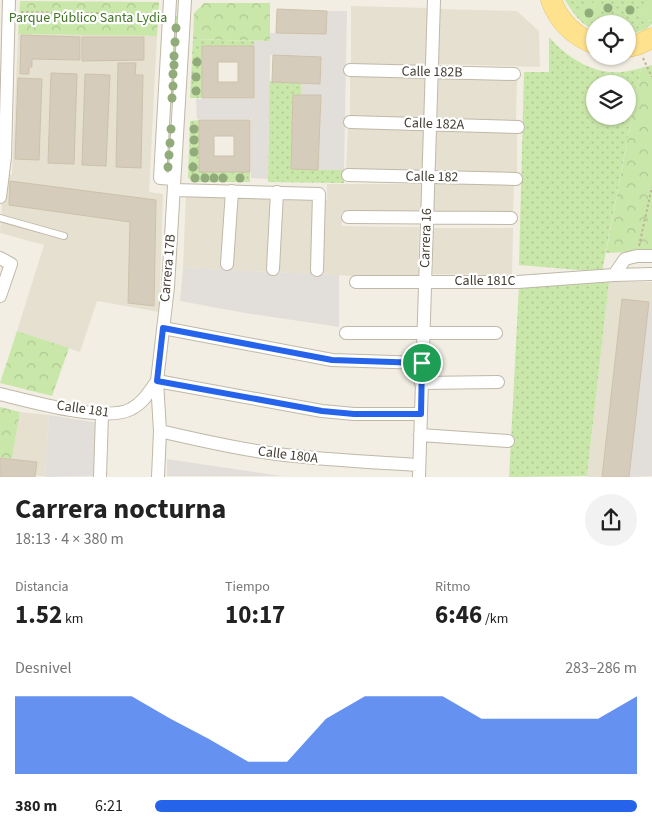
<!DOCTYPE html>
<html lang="es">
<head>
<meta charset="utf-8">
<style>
	body { margin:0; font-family:"Source Sans 3",sans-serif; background:#f2f2f2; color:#222; height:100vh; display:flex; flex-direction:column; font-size:19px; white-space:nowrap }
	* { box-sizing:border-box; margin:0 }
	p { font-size:16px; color:#767676 }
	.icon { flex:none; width:28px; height:28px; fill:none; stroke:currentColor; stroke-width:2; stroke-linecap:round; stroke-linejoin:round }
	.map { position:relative; height:477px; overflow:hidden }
	.drawer { display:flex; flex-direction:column; background:#fff; flex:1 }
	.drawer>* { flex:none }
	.buttons { position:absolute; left:586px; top:15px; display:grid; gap:10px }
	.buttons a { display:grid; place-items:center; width:50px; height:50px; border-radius:50%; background:#fff; box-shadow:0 1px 4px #0004; font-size:25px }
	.pin { position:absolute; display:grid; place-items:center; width:42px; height:42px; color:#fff; margin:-21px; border:2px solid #fff; border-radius:50%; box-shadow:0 1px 5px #0007 }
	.round { display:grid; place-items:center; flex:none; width:52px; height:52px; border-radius:26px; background:#f2f2f2 }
	.overview { display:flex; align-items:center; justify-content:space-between; height:85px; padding:0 15px }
	h1 { font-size:28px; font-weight:700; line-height:38px }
	.metrics { display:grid; grid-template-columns:repeat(3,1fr); gap:8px; height:85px; padding:5px 15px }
	.metrics div { display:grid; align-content:center }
	.metrics b { font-size:25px; font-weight:700 }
	.metrics small { font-size:14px; font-weight:400 }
	.metrics p { font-size:14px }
	.chart { height:140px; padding:10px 15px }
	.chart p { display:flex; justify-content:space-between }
	.chart svg { width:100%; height:90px; margin-top:5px; fill:#2563eb; opacity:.7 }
	ul { padding:0 15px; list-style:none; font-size:16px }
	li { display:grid; grid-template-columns:80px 60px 1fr; align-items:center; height:38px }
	li i { height:12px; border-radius:6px; background:#2563eb }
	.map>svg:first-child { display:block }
</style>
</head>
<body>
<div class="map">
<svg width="652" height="477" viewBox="0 0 652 477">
	<defs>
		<pattern id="grass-dots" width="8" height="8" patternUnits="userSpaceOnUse" patternTransform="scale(1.25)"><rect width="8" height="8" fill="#cae7aa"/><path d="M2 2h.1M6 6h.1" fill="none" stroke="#afc793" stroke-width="1.8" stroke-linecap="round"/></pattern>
		<pattern id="forest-crowns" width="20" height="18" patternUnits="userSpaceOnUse" patternTransform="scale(1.25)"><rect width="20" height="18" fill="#cae7aa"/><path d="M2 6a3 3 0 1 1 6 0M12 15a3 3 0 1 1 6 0" fill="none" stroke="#afc793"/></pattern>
	</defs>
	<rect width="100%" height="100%" fill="#f2eee3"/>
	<path fill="#e6e0d0" d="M351,6L431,8L430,69L351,67Z
		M439,9L517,11L539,31L540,67L438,64Z
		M18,34L157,36L149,192L163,194L159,312L97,301L80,352L17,331L44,245L0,233L4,173L12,175Z
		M350,76L428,78L427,120L350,118Z
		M438,78L517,80L516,121L437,119Z
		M348,126L425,129L423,174L346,171Z
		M435,129L517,131V174L434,172Z
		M433,183L514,185L513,213H432Z
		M327,184H422L421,211L341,212L342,226L419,227L418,279L183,268L186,194L327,200Z
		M433,228H513L512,275L433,274Z
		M609,282H652V476L587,477Z
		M20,412L49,415L45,476H0V457L12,459Z"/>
	<path fill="url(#grass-dots)" fill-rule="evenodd" d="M565,0H652V2H649L640,13L649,21H652V24L644,30L628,35L629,24L610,22V24H595V30C581,25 573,13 565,0ZM589,3L595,4L599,9V15L586,21L581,17Z
		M174,16H178L174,104L169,103Z
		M549,37C566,57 594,75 622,72C628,71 635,70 641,68L602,272L519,265L524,72H549ZM595,84H628V116H595Z
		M193,39L254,41V46H202V98H190Z
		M269,81L301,83V95H293L291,168L344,170V183L268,182Z
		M199,120V172H250V182H192L188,177L190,121Z
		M609,282L587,476L509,477L519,286Z"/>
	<path fill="url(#forest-crowns)" d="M20,1L159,2L157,36L18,34Z
		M204,3H270V41L193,39L194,13Z
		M652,65V251L606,253L641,68Z
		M17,331L69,348L52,396L0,383Z
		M0,407L20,412L12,459L0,457Z"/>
	<path fill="#cae7aa" d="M652,2V21L646,20L640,13C640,6 645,1 652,2Z
		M580 12a10 10 0 1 1 20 0a10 10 0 1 1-20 0Z"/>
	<path fill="#e2dfdb" d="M327,11H347L344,170H318L321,96L301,95V83H320L321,57L270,55L268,179L251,178V119H197L196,99H254V41H270V33L325,34Z
		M183,268L339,275V327L245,313L180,301Z
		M649,302L652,303V476L629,477Z
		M49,415L99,423L95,476L45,477Z
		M167,459L281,476H167Z"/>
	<path fill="#d6ccbb" stroke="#cec1ab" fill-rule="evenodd" d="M277,9L327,11L326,34L276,33Z
		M21,35L80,37V60L32,59V67H29V74H20Z
		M82,37H144V60L82,61Z
		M202,46H254V98H202ZM218,62H238V82H218Z
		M273,55L321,57L320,84L272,82Z
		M118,63H136L135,75H143L141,168L116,167Z
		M51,73L77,74L74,164L48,163Z
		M85,74L110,75L106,166L82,165Z
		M18,78L42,79L39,160L15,159Z
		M293,95H321L318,170L291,169Z
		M199,120H250V172H199ZM214,136H234V156H214Z
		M10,181L156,200L154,306L128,303L130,222L9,205Z
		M622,299L649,302L629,477H602Z
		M0,458L37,462L35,477H0Z"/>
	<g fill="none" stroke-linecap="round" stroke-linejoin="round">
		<g stroke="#c0b8a8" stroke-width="8">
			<path id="service" d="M0,218L64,236"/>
		</g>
		<g stroke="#c0b8a8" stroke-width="14">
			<path id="minor" d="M170,0L160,178L174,179
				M350,70L514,74
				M350,122L518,127
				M348,175L516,179
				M174,190L319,194L317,270
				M0,197L5,157L9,0
				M348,217L511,218
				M0,258L11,264L0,296
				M227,264L232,191
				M273,269L277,192
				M614,275L625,259L637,256H652
				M356,282H518L614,275L652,274
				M163,328L332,360L423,363
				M346,333H496
				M157,381L322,411L354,414H421
				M421,383L498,382
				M0,394C29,401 106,423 131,409C143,403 149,392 157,381
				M160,431C199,440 237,449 277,454C324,460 372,462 419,465
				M420,435L508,441
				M100,477L102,414
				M158,477L160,431L157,381L168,287L185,0
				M419,477L434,0"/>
		</g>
		<g stroke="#e5c05d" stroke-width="21">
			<path id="primary" d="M551,0C559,22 574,36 595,44
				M628,47L637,45L652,38"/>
		</g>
		<path stroke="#bfb296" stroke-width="2" stroke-dasharray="2.5 2.5" stroke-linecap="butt" d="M21,12L159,14
			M643,58L652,77
			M639,246L652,187"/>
		<use href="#service" stroke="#fff" stroke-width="6"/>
		<use href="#minor" stroke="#fff" stroke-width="12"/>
		<use href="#primary" stroke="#ffe28e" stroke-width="20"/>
	</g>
	<g fill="#91ab7b">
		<circle cx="608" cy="8" r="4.5"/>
		<circle cx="630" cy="10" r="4.5"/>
		<circle cx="589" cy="13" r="4.5"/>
		<circle cx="176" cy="28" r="4.5"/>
		<circle cx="175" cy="42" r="4.5"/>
		<circle cx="174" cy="56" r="4.5"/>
		<circle cx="197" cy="62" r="4.5"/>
		<circle cx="174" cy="65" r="4.5"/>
		<circle cx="173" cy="74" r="4.5"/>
		<circle cx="196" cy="77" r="4.5"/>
		<circle cx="173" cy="86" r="4.5"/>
		<circle cx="196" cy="91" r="4.5"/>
		<circle cx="172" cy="98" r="4.5"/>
		<circle cx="171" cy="129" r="4.5"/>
		<circle cx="194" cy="129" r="4.5"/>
		<circle cx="194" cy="140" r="4.5"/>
		<circle cx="170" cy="143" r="4.5"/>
		<circle cx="194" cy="152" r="4.5"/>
		<circle cx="169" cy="155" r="4.5"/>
		<circle cx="168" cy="167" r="4.5"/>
		<circle cx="193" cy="167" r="4.5"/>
		<circle cx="195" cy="178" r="4.5"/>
		<circle cx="205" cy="178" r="4.5"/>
		<circle cx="214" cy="178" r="4.5"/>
		<circle cx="223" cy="178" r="4.5"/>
		<circle cx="240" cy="178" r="4.5"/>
	</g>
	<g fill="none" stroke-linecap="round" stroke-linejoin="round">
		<g stroke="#fff" stroke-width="10">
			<path id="route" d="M163,328L332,360L422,363L421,414H354L322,411L157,381Z"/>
		</g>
		<use href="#route" stroke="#2563eb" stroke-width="6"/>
	</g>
	<g text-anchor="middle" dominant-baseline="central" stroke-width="4.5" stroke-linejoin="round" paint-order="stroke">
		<g font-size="14" fill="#427526" stroke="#fff">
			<text x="88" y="18">Parque Público Santa Lydia</text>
		</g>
		<g font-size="14" fill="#433d33" stroke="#fff">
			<text transform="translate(432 72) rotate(1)">Calle 182B</text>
			<text transform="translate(434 124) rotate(2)">Calle 182A</text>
			<text transform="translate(432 177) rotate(1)">Calle 182</text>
			<text transform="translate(426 238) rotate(-88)">Carrera 16</text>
			<text transform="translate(168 268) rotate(-85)">Carrera 17B</text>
			<text x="485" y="281">Calle 181C</text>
			<text transform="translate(83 409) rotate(8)">Calle 181</text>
			<text transform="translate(288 455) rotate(7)">Calle 180A</text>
		</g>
	</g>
</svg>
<div class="buttons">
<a><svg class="icon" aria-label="locate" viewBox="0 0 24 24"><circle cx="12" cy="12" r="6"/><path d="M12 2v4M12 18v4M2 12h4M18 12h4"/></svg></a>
<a><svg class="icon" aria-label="layers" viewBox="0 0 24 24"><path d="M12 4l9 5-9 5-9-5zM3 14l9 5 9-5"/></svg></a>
</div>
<div class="pin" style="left:422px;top:363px;background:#1e9e55"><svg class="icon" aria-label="arrive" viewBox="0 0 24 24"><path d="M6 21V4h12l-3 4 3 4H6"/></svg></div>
</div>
<section class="drawer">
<div class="overview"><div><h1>Carrera nocturna</h1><p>18:13 · 4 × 380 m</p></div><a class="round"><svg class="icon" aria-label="share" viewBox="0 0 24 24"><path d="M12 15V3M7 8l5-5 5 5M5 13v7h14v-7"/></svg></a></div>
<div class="metrics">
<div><p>Distancia</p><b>1.52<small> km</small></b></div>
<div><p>Tiempo</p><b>10:17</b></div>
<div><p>Ritmo</p><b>6:46<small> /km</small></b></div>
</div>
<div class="chart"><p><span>Desnivel</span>283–286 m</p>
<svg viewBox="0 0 160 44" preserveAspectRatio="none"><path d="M0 44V6L10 6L20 6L30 6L40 17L50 27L60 38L70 38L80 17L90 6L100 6L110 6L120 17L130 17L140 17L150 17L160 6V44z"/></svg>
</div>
<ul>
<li><b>380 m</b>6:21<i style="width:100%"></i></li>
</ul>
</section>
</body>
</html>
